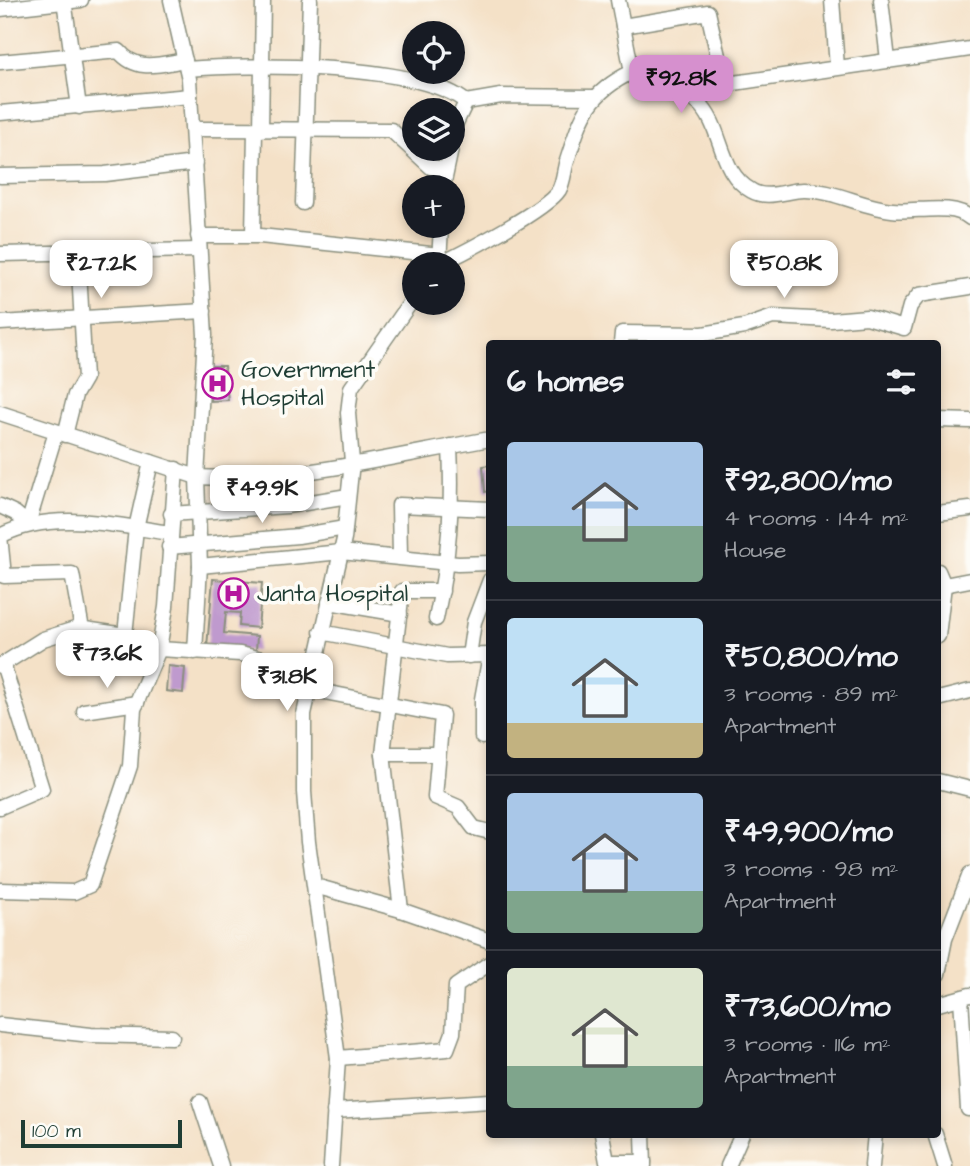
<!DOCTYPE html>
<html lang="en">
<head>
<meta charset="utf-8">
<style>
  body { margin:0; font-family:"Architects Daughter",sans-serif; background:#20242c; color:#f1f3f6; height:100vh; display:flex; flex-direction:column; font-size:26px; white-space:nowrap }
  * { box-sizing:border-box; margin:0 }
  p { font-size:23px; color:#9ea1a6 }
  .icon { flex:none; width:38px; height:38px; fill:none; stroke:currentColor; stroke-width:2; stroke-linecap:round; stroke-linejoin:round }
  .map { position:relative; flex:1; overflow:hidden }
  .details { position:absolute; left:486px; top:340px; width:455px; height:798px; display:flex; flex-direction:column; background:#171b24; border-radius:7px; box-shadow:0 4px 10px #0003 }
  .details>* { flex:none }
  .tools { position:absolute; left:402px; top:21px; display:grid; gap:14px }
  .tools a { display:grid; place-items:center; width:63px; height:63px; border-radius:50%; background:#171b24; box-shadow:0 4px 10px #0003; font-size:35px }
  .scale { position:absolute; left:21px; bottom:18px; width:161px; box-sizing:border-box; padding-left:7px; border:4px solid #1f3d34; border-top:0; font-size:19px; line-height:24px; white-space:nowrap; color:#1f3d34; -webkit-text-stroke:5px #fdfcf7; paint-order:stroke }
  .price { position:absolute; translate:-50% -60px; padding:0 16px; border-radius:14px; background:#fff; color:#222; font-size:23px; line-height:46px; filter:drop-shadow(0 2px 4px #0008) }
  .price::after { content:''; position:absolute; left:50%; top:42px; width:21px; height:16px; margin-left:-10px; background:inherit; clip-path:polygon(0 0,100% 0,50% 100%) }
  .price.selected { background:#d690ce; color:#111 }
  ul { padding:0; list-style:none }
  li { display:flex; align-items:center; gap:21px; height:175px; padding:0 21px }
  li+li { border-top:2px solid #363941 }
  li span { display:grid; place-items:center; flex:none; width:196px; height:140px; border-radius:7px; color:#555 }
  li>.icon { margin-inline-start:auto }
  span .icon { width:84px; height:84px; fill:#fffc; stroke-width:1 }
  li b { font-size:30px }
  h2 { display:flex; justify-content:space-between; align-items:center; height:84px; padding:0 21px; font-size:30px }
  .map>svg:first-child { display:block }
  .building { fill:#bf9ace }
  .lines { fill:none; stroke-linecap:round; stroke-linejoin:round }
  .minor-casing { stroke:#8a8f7e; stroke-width:17 }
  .minor { stroke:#fff; stroke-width:14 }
  .labels { text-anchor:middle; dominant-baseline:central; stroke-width:7; stroke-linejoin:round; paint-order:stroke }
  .poi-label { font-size:24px; fill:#1f3d34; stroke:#fdfcf7; text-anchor:start }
</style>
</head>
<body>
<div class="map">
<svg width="970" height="1166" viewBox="0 0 970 1166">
  <rect width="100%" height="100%" fill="#fdfcf7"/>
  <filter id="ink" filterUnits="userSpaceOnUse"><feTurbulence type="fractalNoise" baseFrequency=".0143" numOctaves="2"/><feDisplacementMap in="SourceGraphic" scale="14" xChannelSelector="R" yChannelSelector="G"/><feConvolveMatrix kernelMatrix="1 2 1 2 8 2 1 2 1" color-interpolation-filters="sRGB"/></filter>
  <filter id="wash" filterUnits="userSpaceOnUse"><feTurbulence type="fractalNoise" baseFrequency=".00686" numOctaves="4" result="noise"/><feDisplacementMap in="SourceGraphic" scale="28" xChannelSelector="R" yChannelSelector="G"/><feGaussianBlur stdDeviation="1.57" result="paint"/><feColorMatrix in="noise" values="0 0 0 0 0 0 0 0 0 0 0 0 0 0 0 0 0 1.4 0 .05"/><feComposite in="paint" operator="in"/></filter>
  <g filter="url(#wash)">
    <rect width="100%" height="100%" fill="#f4e1c7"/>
    <g id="blocks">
      <g class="building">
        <polygon points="213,366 224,366 228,400 210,401"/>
        <polygon points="490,465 490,491 485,492 483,466"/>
        <polygon points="213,579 262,583 258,628 239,626 240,613 226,612 224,633 257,636 256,651 207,647"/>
        <polygon points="168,666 185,668 183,693 166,691"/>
      </g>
    </g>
  </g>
  <g filter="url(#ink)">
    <use href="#blocks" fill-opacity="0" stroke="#8a8f7e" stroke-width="2"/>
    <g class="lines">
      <defs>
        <g id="minor">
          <polyline points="64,0 79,107"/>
          <polyline points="171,0 189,79 205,335 197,477 200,566 195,652"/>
          <polyline points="618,0 632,72"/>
          <polyline points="832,0 837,67"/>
          <polyline points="881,0 888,60"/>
          <polyline points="0,9 81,0"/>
          <polyline points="623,26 708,12 725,87"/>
          <path d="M0,62L119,51C137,73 160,64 185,60"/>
          <path d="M187,69C250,64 419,63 466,102L453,129"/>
          <polyline points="695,100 734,83 970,49"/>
          <polyline points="466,102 501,96 593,97"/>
          <polyline points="0,113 190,96"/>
          <polyline points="193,129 391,130 431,167 444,169"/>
          <polyline points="261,130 263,0"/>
          <polyline points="0,176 105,174 195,163"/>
          <polyline points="443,187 451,149"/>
          <polyline points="303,203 310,0"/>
          <polyline points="253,235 255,130"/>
          <polyline points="198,236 260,236 440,255"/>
          <polyline points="0,254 199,250"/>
          <polyline points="439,263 441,226"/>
          <path d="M440,264C465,252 546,210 559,190C563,183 564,172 566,164C581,118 586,94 632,72C646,75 651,84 663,91C673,96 690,95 698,103C724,126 717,172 752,191C767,200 788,190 804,190C834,190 862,207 892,210C914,213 953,202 970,218"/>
          <polyline points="0,323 204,311"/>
          <polyline points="621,343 622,333 703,334 744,327 773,317 831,320 867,317 904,328 910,306 919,295 970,287"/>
          <path d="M0,413L197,477C288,483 399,455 490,439"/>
          <polyline points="938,420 970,421"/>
          <polyline points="65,435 75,395 85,378 78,253"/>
          <polyline points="0,506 15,513 28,524 56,432"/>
          <polyline points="938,513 970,509"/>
          <polyline points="171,514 287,506 348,496"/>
          <path d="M0,536C53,509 113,525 170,533"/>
          <polyline points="0,536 4,576 72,574 82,629"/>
          <polyline points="169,547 298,536 345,528"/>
          <polyline points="400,556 399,505 490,509"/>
          <polyline points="200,566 341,552 458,564 490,563"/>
          <polyline points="938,571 944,585 970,580"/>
          <polyline points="329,602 400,614"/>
          <path d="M436,619C449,558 453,508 450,446"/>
          <polyline points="321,632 447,656 490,655"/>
          <polyline points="125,635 136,528 151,462"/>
          <polyline points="938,636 944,585"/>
          <polyline points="469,656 474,622 490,580"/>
          <polyline points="0,666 43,639 78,628 125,635 159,649 240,654 312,670"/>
          <polyline points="309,689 442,715 435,797 458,807 474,828 490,832"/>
          <polyline points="938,699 970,691"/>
          <polyline points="84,711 137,703"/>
          <polyline points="482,737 482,699 490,655"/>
          <polyline points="383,754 437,754"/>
          <polyline points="938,781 970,789"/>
          <polyline points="0,807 42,789 3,664"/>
          <polyline points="315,886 401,910 490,941"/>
          <polyline points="0,890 74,892 90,885 130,766 134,709 159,649 166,607 176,469"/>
          <polyline points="401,910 383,754 402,591 442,591"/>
          <polyline points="938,974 945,939 970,874"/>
          <polyline points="961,998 968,1109"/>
          <polyline points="938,1004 970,995"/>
          <polyline points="0,1025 91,1035 172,1037"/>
          <polyline points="338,1058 447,1049 453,1033 456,986 490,963"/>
          <polyline points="200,1102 221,1166"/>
          <polyline points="334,1111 490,1101"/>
          <polyline points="602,1134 607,1162 644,1162"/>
          <polyline points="643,1134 644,1166"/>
          <polyline points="935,1134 945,1166"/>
          <polyline points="331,1166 338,1058 308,842 304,792 304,714 344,539 352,462 348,413 351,388 415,296"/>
          <polyline points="728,1166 742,1134"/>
          <polyline points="872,1166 875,1134"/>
        </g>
      </defs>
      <use href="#minor" class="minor-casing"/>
      <use href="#minor" class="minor"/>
    </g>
  </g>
  <defs>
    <symbol id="hospital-ring" viewBox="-11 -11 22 22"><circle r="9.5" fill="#fdfcf7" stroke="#b5179e" stroke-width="1.5"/><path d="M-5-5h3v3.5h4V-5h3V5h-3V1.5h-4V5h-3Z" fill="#b5179e"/></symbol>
  </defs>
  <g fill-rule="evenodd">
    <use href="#hospital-ring" x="200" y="366" width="35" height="35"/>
    <use href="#hospital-ring" x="216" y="576" width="35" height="35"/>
  </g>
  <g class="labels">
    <g class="poi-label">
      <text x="241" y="370">Government<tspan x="241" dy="28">Hospital</tspan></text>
      <text x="257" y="594">Janta Hospital</text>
    </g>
  </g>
</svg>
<div class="tools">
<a><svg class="icon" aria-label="locate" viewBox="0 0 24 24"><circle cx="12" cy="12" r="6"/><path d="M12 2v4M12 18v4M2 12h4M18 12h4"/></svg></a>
<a><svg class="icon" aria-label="layers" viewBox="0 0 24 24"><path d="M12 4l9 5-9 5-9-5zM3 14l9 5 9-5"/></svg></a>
<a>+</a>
<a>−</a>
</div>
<div class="scale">100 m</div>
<b class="price selected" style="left:681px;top:115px">₹92.8K</b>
<b class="price" style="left:101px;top:300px">₹27.2K</b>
<b class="price" style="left:784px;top:300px">₹50.8K</b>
<b class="price" style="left:262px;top:525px">₹49.9K</b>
<b class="price" style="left:107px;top:690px">₹73.6K</b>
<b class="price" style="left:287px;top:713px">₹31.8K</b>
<section class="details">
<h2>6 homes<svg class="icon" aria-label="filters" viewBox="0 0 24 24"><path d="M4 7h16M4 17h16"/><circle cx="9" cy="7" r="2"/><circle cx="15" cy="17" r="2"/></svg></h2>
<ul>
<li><span style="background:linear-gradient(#a9c7e8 60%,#7fa58c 0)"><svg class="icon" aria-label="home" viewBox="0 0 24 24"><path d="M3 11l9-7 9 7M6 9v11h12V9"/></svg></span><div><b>₹92,800/mo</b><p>4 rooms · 144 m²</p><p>House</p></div></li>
<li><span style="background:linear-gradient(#bfe0f5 75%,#c2b280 0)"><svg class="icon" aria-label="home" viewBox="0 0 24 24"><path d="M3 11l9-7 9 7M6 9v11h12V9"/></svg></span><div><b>₹50,800/mo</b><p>3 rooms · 89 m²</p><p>Apartment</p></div></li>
<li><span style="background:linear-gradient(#a9c7e8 70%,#7fa58c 0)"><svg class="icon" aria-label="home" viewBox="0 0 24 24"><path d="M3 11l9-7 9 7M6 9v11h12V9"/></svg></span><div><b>₹49,900/mo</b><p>3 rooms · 98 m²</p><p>Apartment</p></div></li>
<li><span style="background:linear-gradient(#dfe7d0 70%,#7fa58c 0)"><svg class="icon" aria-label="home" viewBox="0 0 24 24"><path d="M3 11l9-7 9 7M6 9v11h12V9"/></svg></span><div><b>₹73,600/mo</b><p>3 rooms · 116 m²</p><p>Apartment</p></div></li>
</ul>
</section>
</div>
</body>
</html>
